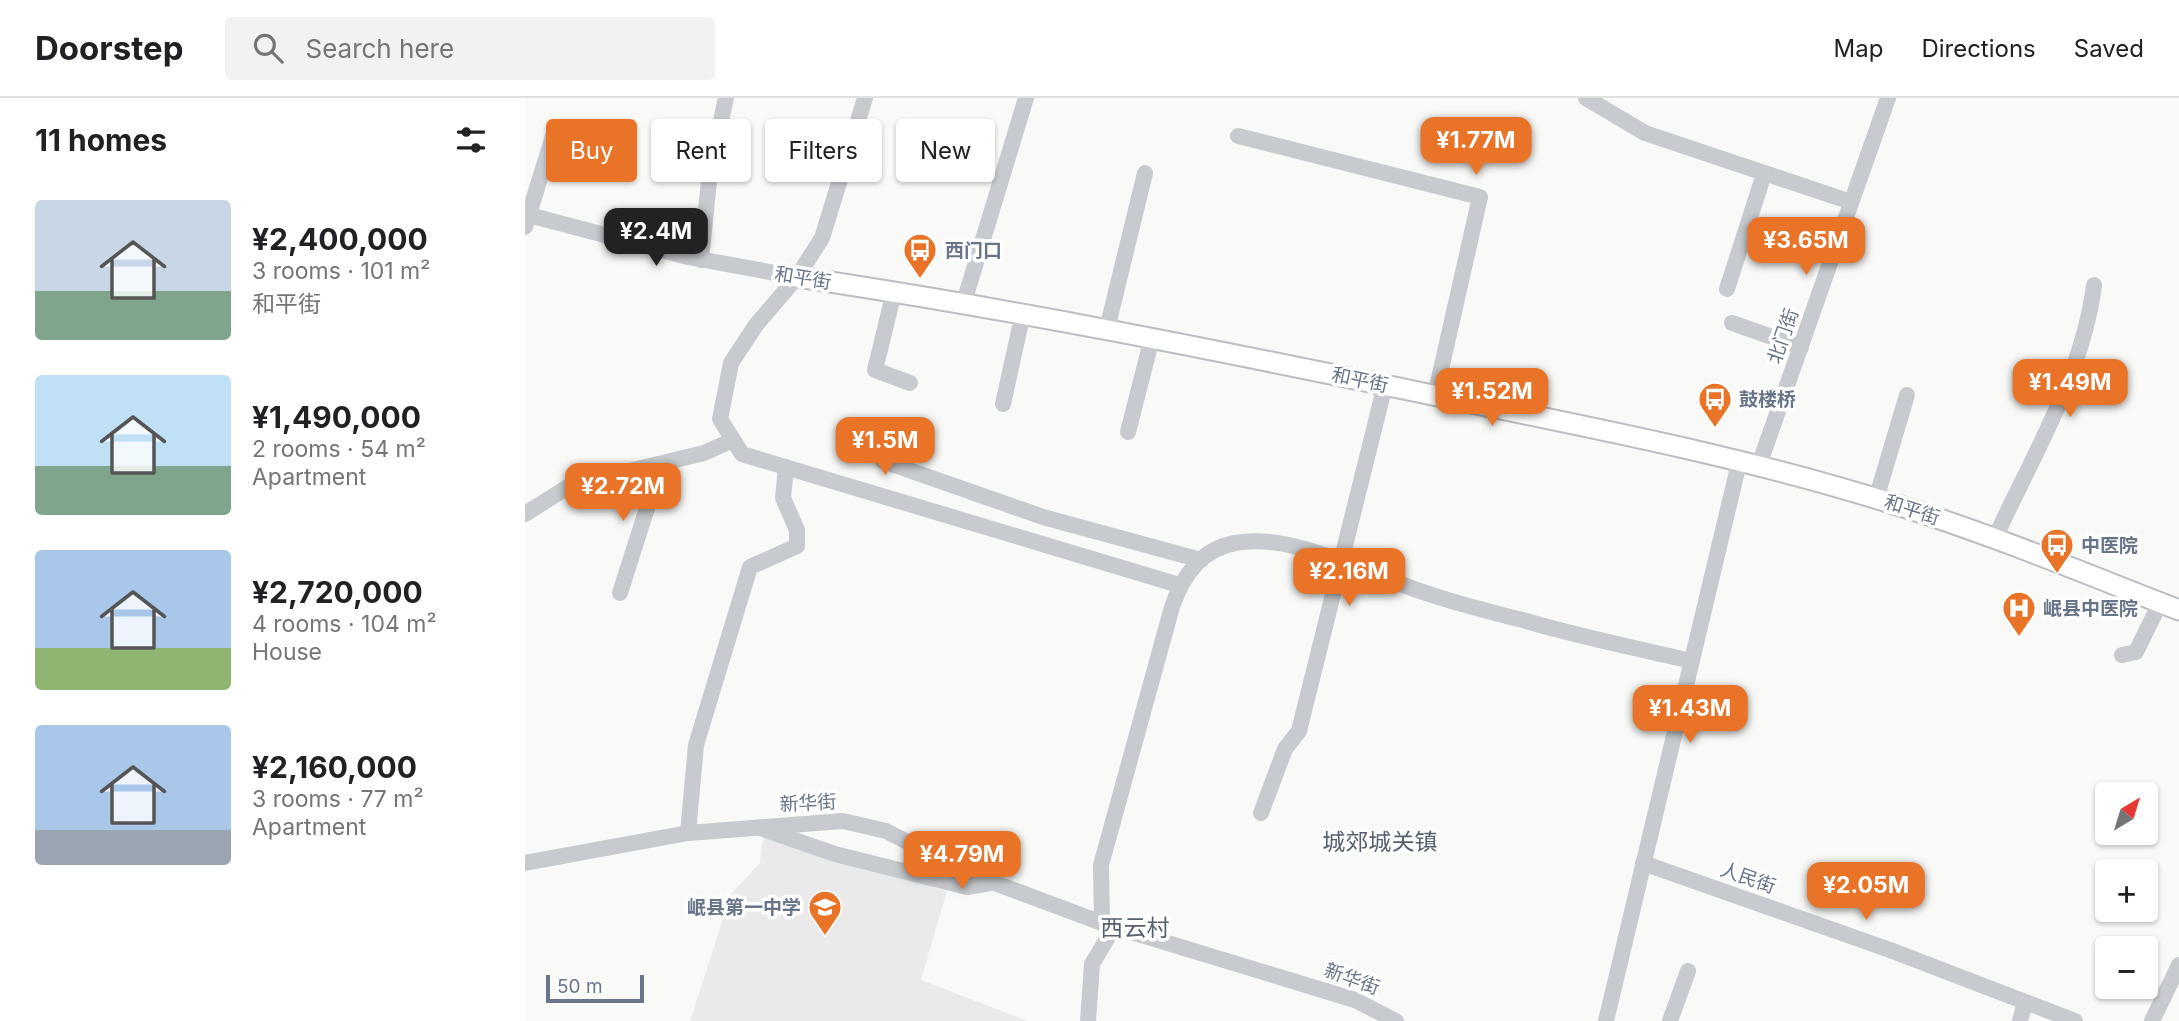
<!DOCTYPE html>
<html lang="en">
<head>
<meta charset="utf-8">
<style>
  body { margin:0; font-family:Inter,"Noto Sans SC",sans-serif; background:#f2f2f2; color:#202124; height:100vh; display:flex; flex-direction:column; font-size:26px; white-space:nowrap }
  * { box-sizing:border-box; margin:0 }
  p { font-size:23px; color:#757577 }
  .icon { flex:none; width:38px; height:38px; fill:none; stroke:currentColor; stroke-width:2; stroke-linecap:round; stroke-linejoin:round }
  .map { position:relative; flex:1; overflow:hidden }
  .panel { display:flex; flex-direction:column; background:#fff; width:525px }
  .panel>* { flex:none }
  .banner { position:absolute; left:21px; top:21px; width:665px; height:63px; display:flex; gap:14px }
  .needle { width:46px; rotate:38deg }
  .fabs { position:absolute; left:1570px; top:684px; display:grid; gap:14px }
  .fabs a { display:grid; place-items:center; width:63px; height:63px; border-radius:7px; background:#fff; box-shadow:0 2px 5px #0004; font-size:35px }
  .scale { position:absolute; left:21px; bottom:18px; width:98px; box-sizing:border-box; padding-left:7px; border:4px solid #677489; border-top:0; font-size:19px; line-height:24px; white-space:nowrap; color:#677489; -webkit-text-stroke:5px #fff; paint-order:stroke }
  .price { position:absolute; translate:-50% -60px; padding:0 16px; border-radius:14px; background:#e97427; color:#fff; font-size:23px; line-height:46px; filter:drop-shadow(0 2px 4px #0008) }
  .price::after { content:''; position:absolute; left:50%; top:42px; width:21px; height:16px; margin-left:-10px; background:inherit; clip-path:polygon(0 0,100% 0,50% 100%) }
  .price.current { background:#222; color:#fff }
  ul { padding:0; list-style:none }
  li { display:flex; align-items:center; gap:21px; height:175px; padding:0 35px }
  li span { display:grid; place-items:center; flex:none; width:196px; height:140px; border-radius:7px; color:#555 }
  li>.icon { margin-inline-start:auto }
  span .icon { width:84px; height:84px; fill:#fffc; stroke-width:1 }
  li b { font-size:30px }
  h2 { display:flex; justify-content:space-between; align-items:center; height:84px; padding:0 35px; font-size:30px }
  .chip { padding:0 24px; border-radius:7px; background:#fff; box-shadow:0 2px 5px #0004; font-size:24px; line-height:63px }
  .chip.current { background:#e97427; color:#fff }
  header { display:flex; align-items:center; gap:42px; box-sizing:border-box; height:98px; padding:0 35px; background:#fff; border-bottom:2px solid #e0e0e0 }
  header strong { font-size:33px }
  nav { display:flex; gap:38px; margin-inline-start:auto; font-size:24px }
  .search { width:490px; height:63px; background:#f2f2f2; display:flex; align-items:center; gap:18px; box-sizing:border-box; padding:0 24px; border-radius:7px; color:#757577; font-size:26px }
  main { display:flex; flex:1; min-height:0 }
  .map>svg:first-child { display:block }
  .built { fill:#eaeaea }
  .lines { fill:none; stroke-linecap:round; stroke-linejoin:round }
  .major-casing { stroke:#babdc2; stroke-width:23 }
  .minor { stroke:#c7cace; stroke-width:16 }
  .major { stroke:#fff; stroke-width:19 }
  .labels { text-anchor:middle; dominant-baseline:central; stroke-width:7; stroke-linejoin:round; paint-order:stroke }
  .poi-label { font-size:19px; font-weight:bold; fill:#677489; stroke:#fff; text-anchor:start }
  .street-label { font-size:19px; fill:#677489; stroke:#fff }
  .quarter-label { font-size:23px; fill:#555f6e; stroke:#fff }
</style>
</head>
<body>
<header>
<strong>Doorstep</strong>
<div class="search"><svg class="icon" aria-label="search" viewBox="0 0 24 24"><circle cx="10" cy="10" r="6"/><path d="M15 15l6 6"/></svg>Search here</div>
<nav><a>Map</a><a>Directions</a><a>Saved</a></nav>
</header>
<main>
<section class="panel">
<h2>11 homes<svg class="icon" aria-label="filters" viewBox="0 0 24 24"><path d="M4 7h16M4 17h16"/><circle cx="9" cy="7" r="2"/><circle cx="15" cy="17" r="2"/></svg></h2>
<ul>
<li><span style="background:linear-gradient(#c9d6e8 65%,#7fa58c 0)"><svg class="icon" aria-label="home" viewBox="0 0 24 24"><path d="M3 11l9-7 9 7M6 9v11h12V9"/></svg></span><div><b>¥2,400,000</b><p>3 rooms · 101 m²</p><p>和平街</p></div></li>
<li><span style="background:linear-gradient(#bfe0f5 65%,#7fa58c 0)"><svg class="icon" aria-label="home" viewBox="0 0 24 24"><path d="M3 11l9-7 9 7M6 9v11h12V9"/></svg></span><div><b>¥1,490,000</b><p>2 rooms · 54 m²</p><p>Apartment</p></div></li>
<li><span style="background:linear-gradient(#a9c7e8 70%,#8fb573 0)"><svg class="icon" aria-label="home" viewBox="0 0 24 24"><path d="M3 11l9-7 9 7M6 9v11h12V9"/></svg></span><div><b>¥2,720,000</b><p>4 rooms · 104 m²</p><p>House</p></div></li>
<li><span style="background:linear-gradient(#a9c7e8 75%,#9aa5b1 0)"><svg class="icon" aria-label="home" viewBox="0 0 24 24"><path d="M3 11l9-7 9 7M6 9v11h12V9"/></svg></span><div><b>¥2,160,000</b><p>3 rooms · 77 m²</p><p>Apartment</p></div></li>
</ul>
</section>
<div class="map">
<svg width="1654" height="923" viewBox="0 0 1654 923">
  <rect width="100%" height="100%" fill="#f9f9f7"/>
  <polygon class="built" points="238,740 422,793 396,882 503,923 165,923 206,796 235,765"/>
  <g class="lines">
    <defs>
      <path id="major" d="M272,179C482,210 690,252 898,295C1056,328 1219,358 1372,407C1468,437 1561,476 1654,512"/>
    </defs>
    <use href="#major" class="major-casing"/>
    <g class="minor">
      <polyline points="340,0 297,140 272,179 231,227 206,265 195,321 217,356 654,487"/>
      <polyline points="1061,0 1120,35 1326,104"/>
      <polyline points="713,38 955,99 910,298"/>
      <polyline points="0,116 163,159 272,179"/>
      <polyline points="0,129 28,38"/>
      <polyline points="176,162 185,73 201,0"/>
      <polyline points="1202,191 1239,76"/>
      <polyline points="369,194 350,272 385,285"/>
      <polyline points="439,204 501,0"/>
      <polyline points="1207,225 1276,249"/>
      <polyline points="582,231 620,75"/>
      <polyline points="478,306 498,215"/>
      <polyline points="603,334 627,240"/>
      <polyline points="358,363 518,419 676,462"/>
      <polyline points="1233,370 1363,0"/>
      <polyline points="1351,401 1382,297"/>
      <polyline points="0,416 46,387 179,355 208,342"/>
      <path d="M1470,440C1507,359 1558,276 1569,187"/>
      <polyline points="95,495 136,366"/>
      <polyline points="1597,557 1611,554 1635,505"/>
      <polyline points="736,715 760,651 774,633 860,287"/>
      <polyline points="235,730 310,756 442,789 466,785"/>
      <polyline points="163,735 171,647 225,469 272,448 272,432 258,400 261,369"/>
      <polyline points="0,765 163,735 318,723 361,733 443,775 577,825 830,902 871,923"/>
      <polyline points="1118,765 1365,852 1550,923"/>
      <path d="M577,825L576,767L647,509C657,479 676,451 710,445C760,435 827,468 873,485C914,501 958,512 1001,523C1055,539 1111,550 1166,563"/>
      <polyline points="563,923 567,866 589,829"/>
      <polyline points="1081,923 1214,365"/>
      <polyline points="1145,923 1163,873"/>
      <polyline points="1495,923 1500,904"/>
      <polyline points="1627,923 1654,867"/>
    </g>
    <use href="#major" class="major"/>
  </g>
  <defs>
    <symbol id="bus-pin" viewBox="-11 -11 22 30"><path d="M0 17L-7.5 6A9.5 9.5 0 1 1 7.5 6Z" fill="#e97427" stroke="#fff"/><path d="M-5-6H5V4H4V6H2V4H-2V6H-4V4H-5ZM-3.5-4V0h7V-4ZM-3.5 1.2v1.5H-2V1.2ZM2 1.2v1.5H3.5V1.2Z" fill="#fff"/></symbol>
    <symbol id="hospital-pin" viewBox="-11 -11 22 30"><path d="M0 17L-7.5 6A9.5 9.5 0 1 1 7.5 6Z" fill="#e97427" stroke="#fff"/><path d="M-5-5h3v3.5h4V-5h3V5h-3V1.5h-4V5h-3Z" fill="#fff"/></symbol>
    <symbol id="school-pin" viewBox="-11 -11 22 30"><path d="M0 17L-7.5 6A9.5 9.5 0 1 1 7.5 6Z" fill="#e97427" stroke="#fff"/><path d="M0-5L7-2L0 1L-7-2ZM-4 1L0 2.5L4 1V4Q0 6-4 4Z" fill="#fff"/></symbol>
  </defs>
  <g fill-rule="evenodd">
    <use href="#bus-pin" x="376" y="133" width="38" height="52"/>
    <use href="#bus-pin" x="1171" y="282" width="38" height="52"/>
    <use href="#bus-pin" x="1513" y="428" width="38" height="52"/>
    <use href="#hospital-pin" x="1475" y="491" width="38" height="52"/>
    <use href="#school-pin" x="281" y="790" width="38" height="52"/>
  </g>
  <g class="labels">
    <g class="poi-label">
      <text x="420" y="152">西门口</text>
      <text x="1214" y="301">鼓楼桥</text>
      <text x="1556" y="447">中医院</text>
      <text x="1518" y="510">岷县中医院</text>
      <text x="276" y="809" text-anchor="end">岷县第一中学</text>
    </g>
    <g class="street-label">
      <text transform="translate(278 180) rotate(9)">和平街</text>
      <text transform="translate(1258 238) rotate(-71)">北门街</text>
      <text transform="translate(835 282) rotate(12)">和平街</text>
      <text transform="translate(1387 412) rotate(18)">和平街</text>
      <text transform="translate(283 705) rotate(-3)">新华街</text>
      <text transform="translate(1223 780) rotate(19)">人民街</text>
      <text transform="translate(827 881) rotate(20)">新华街</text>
    </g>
    <g class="quarter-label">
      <text x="855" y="744">城郊城关镇</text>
      <text x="610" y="830">西云村</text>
    </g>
  </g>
</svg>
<div class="fabs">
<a><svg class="needle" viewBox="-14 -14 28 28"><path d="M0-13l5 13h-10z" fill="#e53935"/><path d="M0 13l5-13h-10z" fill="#757577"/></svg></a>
<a>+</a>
<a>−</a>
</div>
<div class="scale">50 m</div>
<b class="price" style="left:951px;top:79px">¥1.77M</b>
<b class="price current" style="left:131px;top:170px">¥2.4M</b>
<b class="price" style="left:1281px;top:179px">¥3.65M</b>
<b class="price" style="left:1545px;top:321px">¥1.49M</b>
<b class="price" style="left:967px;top:330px">¥1.52M</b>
<b class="price" style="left:360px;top:379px">¥1.5M</b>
<b class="price" style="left:98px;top:425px">¥2.72M</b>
<b class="price" style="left:824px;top:510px">¥2.16M</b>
<b class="price" style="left:1165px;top:647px">¥1.43M</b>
<b class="price" style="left:437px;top:793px">¥4.79M</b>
<b class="price" style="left:1341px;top:824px">¥2.05M</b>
<div class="banner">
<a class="chip current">Buy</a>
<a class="chip">Rent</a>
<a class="chip">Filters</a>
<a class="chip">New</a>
</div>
</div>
</main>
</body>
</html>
